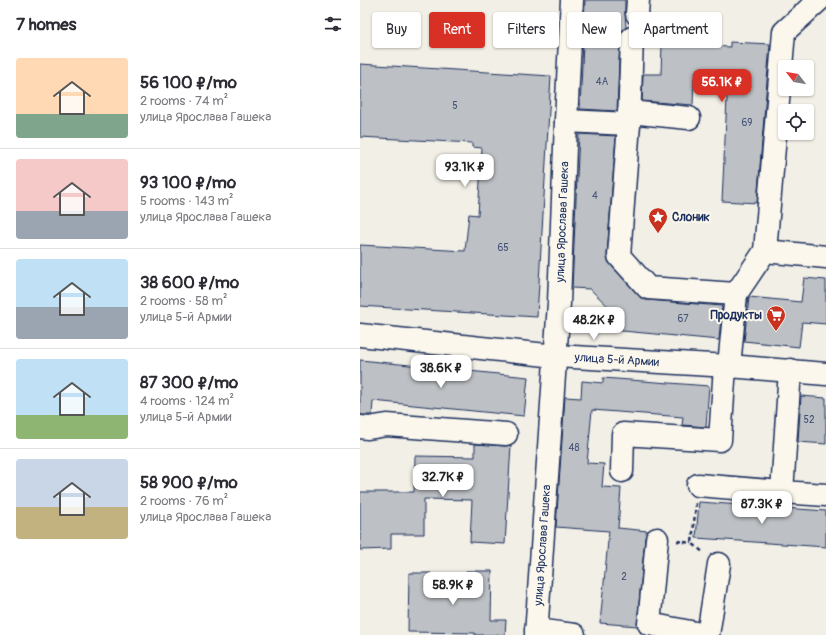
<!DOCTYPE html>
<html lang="en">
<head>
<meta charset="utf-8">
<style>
  body { margin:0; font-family:Pangolin,sans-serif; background:#f7f7f7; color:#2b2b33; height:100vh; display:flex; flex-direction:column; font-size:15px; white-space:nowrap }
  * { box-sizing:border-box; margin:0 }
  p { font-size:13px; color:#7c7c81 }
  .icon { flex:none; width:22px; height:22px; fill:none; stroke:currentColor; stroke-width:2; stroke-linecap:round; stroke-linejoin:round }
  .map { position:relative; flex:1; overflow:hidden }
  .side { display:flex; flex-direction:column; background:#fff; width:360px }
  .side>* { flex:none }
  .top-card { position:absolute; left:12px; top:12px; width:380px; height:36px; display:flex; gap:8px }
  .needle { width:26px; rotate:301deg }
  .buttons { position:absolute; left:418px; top:60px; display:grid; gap:8px }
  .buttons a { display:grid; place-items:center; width:36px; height:36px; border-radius:4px; background:#fff; box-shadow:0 1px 3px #0004; font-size:20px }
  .price { position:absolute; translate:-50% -34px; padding:0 9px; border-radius:8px; background:#fff; color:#222; font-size:13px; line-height:26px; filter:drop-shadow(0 1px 2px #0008) }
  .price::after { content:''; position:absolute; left:50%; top:24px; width:12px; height:9px; margin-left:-6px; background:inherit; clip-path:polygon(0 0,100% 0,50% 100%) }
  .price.active { background:#d93025; color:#fff }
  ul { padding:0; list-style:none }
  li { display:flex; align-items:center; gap:12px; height:100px; padding:0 16px }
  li+li { border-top:1px solid #e1e1e2 }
  li span { display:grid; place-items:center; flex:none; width:112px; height:80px; border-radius:4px; color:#555 }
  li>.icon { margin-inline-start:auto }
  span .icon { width:48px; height:48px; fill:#fffc; stroke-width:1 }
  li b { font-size:17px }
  h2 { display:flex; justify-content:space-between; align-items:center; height:48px; padding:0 16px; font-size:17px }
  .chip { padding:0 14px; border-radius:4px; background:#fff; box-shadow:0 1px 3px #0004; font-size:14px; line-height:36px }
  .chip.active { background:#d93025; color:#fff }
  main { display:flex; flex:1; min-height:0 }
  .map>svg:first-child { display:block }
  .building { fill:#bdc0c4; stroke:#1b2f5e }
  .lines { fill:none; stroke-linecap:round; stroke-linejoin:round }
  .minor-casing { stroke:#1b2f5e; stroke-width:25 }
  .path { stroke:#1b2f5e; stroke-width:2.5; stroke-dasharray:4 3; stroke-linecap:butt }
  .minor { stroke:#fbf7ec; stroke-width:22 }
  .labels { text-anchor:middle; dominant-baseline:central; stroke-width:4; stroke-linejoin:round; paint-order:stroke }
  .number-label { font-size:10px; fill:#445378 }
  .poi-label { font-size:12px; font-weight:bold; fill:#1b2f5e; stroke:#fbf7ec; text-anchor:start }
  .street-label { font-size:12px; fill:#1b2f5e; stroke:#fbf7ec }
</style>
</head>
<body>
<main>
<section class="side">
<h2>7 homes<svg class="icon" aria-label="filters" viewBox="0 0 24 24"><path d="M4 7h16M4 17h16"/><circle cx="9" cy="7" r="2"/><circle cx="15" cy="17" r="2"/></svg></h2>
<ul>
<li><span style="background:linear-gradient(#ffd9b3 70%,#7fa58c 0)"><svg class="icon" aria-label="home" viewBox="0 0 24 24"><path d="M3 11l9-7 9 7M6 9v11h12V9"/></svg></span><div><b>56 100 ₽/mo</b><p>2 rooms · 74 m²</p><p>улица Ярослава Гашека</p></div></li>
<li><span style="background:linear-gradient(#f6c9c9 65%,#9aa5b1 0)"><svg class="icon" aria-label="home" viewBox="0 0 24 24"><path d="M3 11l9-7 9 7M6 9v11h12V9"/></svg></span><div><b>93 100 ₽/mo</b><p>5 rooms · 143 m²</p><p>улица Ярослава Гашека</p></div></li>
<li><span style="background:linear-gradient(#bfe0f5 60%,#9aa5b1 0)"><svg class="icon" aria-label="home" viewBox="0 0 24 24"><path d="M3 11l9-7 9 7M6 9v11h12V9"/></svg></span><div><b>38 600 ₽/mo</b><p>2 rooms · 58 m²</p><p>улица 5-й Армии</p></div></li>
<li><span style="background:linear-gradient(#bfe0f5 70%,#8fb573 0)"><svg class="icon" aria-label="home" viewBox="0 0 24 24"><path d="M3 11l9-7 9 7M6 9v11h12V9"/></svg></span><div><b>87 300 ₽/mo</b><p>4 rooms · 124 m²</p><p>улица 5-й Армии</p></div></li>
<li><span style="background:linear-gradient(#c9d6e8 60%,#c2b280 0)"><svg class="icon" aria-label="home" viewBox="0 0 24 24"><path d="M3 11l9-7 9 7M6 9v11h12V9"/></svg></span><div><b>58 900 ₽/mo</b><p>2 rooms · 76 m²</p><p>улица Ярослава Гашека</p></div></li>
</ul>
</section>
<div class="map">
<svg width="466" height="635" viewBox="0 0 466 635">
  <rect width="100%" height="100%" fill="#f2efe6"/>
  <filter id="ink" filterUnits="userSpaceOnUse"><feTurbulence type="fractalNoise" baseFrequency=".025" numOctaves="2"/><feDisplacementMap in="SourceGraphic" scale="8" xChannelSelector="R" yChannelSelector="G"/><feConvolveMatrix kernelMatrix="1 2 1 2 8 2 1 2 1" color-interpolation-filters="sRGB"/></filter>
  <g filter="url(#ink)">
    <g class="building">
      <polygon points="225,0 265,0 265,13 266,27 261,32 260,38 257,111 220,109"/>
      <polygon points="370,42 410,44 397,203 362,201 368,77 334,78 333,105 282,101 283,74 301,74 302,44 370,47"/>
      <polygon points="0,64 191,76 177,317 0,306 0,245 105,251 109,214 118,215 122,148 112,147 112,143 0,137"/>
      <polygon points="219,134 256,136 247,255 250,264 279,296 287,300 362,306 359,340 252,330 251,309 230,289 212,288"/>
      <polygon points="444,278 466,280 466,324 442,322 439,347 384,341 389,297 441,302"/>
      <polygon points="0,360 168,377 164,416 13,401 12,415 0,415"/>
      <polygon points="243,378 349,386 346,427 322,425 323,417 232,410 227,463 244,464 242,487 261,488 258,528 288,531 285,538 277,626 240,623 249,531 196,527 205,397 221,398 222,381 243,383"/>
      <polygon points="441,396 466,398 466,444 438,442"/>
      <polygon points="115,444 145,446 151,445 145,544 110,542 112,500 64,499 64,534 31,534 31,549 0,550 0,492 54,492 55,456 115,457"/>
      <polygon points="339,502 466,511 466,547 336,538"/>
      <polygon points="106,571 132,571 131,620 146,620 145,635 115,635 115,633 48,632 49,573 71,573 70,583 106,584"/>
    </g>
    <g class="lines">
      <defs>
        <g id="minor">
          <polyline points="277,14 278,0"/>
          <polyline points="272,38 269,124 259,256 288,288 376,294 405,251 466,257"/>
          <polyline points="269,112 329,118"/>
          <polyline points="206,121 269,124"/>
          <polyline points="405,251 424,32 459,0"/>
          <path id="s1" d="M0,335L196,356L369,366L466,374"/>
          <polyline points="369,366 376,294"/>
          <polyline points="430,370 422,492 466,495"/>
          <polyline points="0,427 8,428 27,425 146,434"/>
          <polyline points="262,471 263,434 360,440 365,366"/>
          <polyline points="338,485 422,492"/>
          <polyline points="297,539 289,624 346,635"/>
          <polyline points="176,630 214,635"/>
          <path id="s2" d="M176,635L199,303L206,121L212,0"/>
          <polyline points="348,635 359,564"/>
        </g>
      </defs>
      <use href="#minor" class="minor-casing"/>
      <g class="path">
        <polyline points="336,503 332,543 344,553"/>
        <polyline points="317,541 332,543"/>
      </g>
      <use href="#minor" class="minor"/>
    </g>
  </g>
  <defs>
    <symbol id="sight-pin" viewBox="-11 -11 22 30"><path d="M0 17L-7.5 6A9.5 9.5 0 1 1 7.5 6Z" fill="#c8321e" stroke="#fbf7ec"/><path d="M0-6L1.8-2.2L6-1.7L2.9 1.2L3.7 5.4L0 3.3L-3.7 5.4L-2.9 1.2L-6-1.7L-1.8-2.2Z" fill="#fff"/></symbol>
    <symbol id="supermarket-pin" viewBox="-11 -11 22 30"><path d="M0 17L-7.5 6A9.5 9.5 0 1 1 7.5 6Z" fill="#c8321e" stroke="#fbf7ec"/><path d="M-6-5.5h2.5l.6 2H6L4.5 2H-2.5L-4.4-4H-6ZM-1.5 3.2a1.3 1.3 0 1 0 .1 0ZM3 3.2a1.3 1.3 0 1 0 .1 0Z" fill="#fff"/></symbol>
  </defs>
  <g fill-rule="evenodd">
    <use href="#sight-pin" x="287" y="206" width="22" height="30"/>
    <use href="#supermarket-pin" x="405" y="304" width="22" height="30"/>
  </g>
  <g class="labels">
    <g class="number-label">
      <text x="242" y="82">4А</text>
      <text x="95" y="106">5</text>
      <text x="387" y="123">69</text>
      <text x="235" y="196">4</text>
      <text x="143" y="248">65</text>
      <text x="323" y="319">67</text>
      <text x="449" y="420">52</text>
      <text x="214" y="448">48</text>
      <text x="264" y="577">2</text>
    </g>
    <g class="poi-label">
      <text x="312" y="217">Слоник</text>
      <text x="402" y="315" text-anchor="end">Продукты</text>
    </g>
    <g class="street-label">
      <text stroke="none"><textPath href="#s2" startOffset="414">улица Ярослава Гашека</textPath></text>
      <text stroke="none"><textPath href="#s1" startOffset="258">улица 5-й Армии</textPath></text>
      <text stroke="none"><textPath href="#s2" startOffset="90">улица Ярослава Гашека</textPath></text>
    </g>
  </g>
</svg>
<div class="buttons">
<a><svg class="needle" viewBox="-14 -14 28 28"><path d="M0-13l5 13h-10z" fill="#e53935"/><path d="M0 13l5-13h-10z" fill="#7c7c81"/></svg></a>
<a><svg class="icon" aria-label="locate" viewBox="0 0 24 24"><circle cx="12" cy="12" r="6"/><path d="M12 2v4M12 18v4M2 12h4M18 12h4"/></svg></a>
</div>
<b class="price active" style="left:362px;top:103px">56.1K ₽</b>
<b class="price" style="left:105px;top:188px">93.1K ₽</b>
<b class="price" style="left:234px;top:341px">48.2K ₽</b>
<b class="price" style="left:81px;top:389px">38.6K ₽</b>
<b class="price" style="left:83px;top:498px">32.7K ₽</b>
<b class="price" style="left:402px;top:525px">87.3K ₽</b>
<b class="price" style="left:93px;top:606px">58.9K ₽</b>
<div class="top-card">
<a class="chip">Buy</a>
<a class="chip active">Rent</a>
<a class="chip">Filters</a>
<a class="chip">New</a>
<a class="chip">Apartment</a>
</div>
</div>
</main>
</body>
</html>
